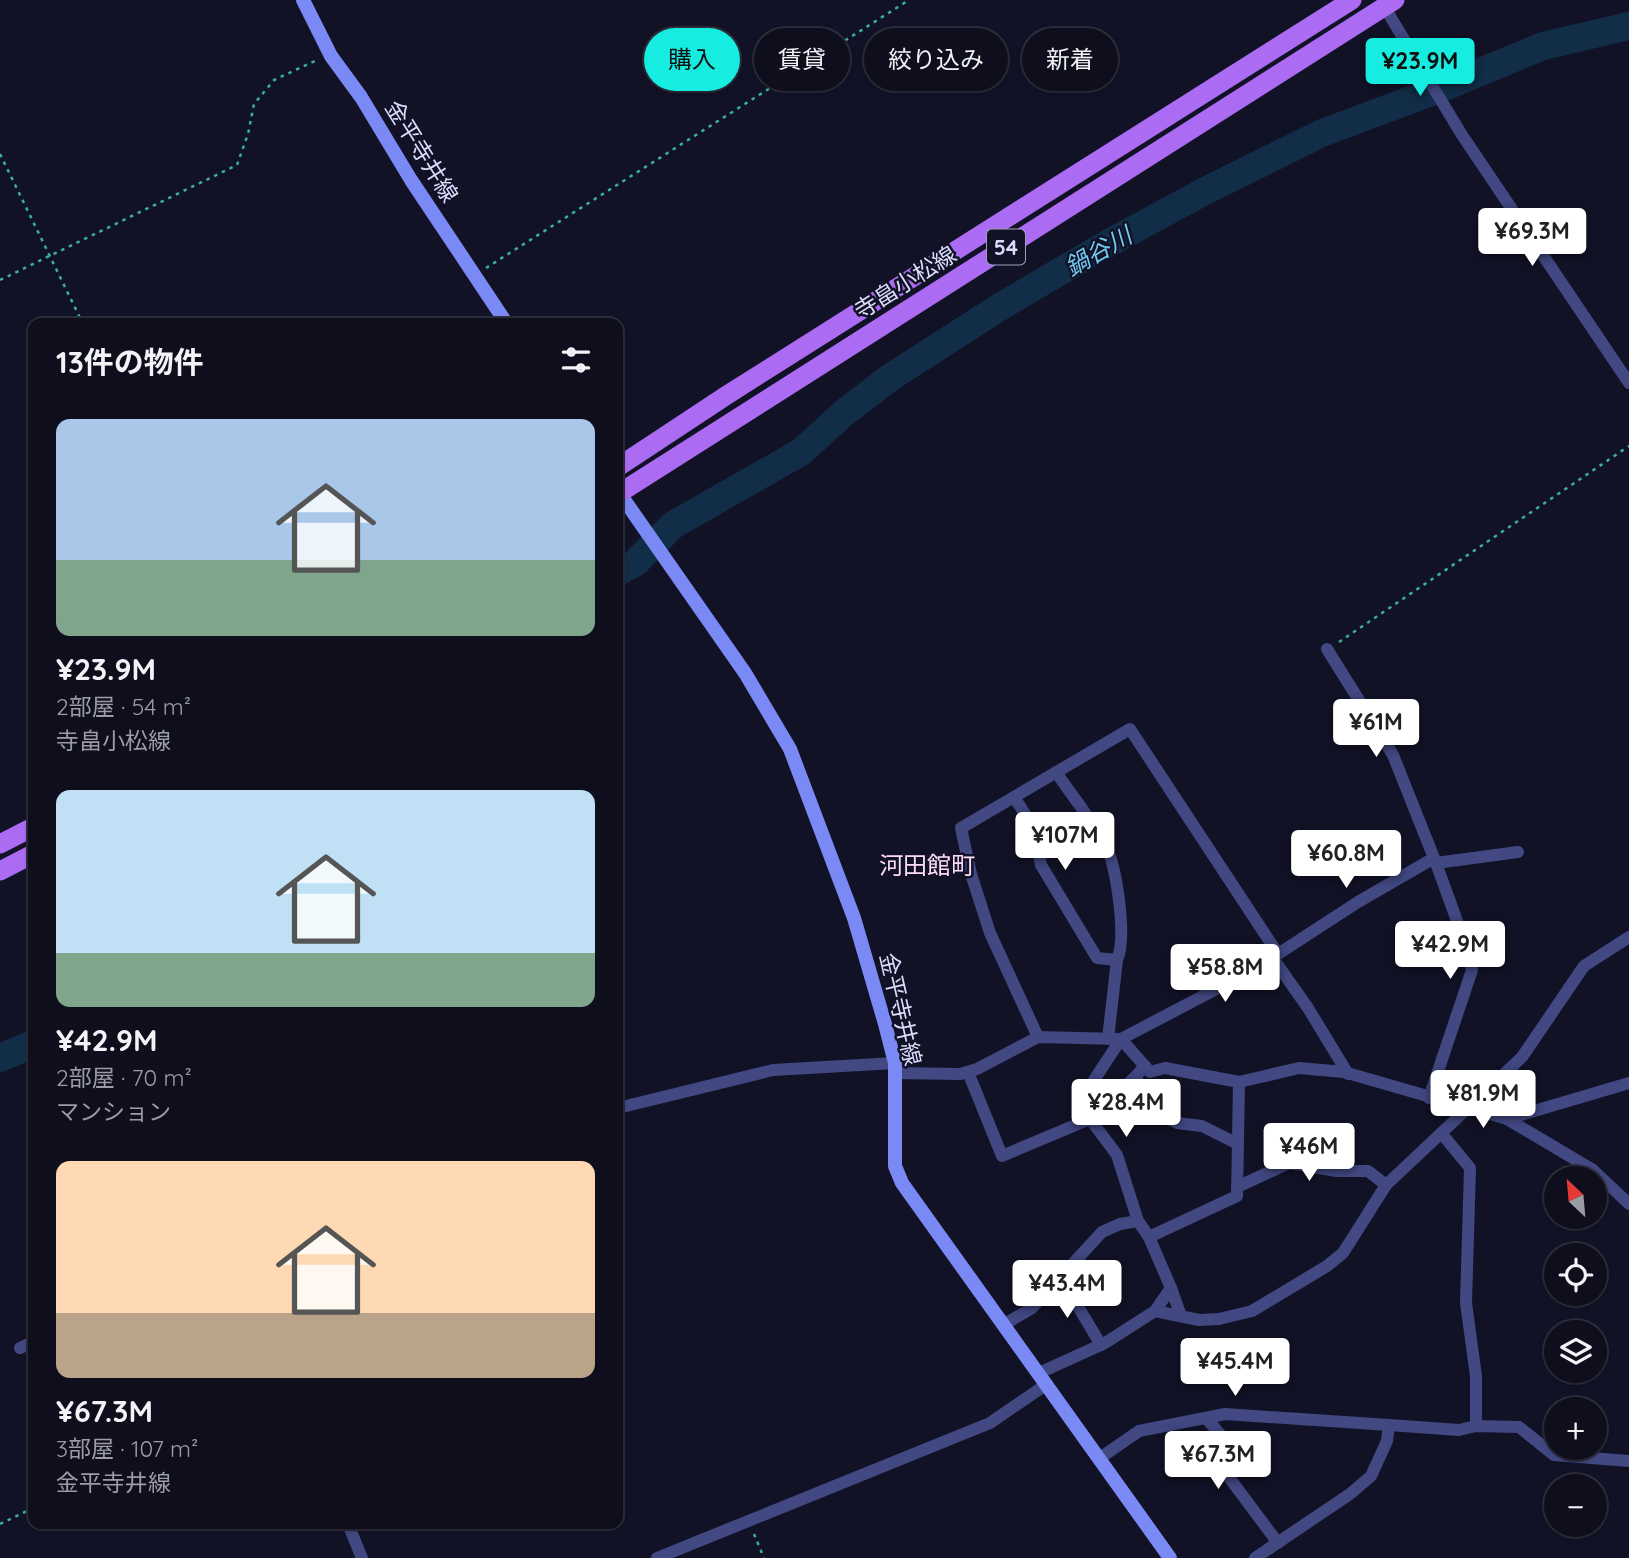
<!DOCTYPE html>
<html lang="ja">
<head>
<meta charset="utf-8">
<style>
  body { margin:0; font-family:Quicksand,"Noto Sans JP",sans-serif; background:#171726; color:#f1f3f6; height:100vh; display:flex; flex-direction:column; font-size:26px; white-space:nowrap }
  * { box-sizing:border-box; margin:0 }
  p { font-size:23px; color:#9b9ca4 }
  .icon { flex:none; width:38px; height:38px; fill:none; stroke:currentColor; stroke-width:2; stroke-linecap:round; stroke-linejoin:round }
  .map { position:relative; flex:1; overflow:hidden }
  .panel { position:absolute; left:28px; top:318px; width:595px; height:1211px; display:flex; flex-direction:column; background:#0e0e1d; border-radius:14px; box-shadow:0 2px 5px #0004,0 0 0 2px #2e2e3b }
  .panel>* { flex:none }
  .guide { position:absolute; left:644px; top:28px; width:665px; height:63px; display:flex; gap:14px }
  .needle { width:46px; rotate:334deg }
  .controls { position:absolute; left:1544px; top:1166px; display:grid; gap:14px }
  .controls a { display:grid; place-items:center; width:63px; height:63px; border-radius:50%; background:#0e0e1d; box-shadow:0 2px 5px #0004,0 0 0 2px #2e2e3b; font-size:35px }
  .price { position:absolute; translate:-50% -60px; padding:0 16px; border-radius:7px; background:#fff; color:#222; font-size:23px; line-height:46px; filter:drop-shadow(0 2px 4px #0008) }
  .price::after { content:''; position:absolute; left:50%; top:42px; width:21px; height:16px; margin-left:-10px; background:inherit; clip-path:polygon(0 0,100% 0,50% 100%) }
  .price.current { background:#17ece1; color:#111 }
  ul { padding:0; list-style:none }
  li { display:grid; align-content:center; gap:14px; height:371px; padding:0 28px }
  li span { display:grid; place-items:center; height:217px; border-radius:14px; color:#555 }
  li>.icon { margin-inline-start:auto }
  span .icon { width:126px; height:126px; fill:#fffc; stroke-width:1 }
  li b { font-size:30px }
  h2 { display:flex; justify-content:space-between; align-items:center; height:84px; padding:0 28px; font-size:30px }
  .chip { padding:0 24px; border-radius:32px; background:#0e0e1d; box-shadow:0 2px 5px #0004,0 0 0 2px #2e2e3b; font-size:24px; line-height:63px }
  .chip.current { background:#17ece1; color:#111 }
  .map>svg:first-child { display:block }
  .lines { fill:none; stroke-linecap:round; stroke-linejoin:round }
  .river { stroke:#112d47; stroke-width:28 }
  .path { stroke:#3ab097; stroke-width:2.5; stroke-dasharray:3.5 5; stroke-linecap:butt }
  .minor { stroke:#414882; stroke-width:12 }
  .secondary { stroke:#7a89f4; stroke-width:14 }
  .primary { stroke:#ab6bf3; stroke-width:19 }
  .labels { text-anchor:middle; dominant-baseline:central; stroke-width:5; stroke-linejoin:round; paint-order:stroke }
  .shield { fill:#121227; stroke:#9f9fbc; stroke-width:2 }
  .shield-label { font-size:21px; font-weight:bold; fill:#dbdcfc }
  .street-label { font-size:23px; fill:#dbdcfc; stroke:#121227 }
  .water-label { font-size:24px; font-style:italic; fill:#71cbf3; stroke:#121227 }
  .neighbourhood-label { font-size:24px; fill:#fcdcf5; stroke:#121227 }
</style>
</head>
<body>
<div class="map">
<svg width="1629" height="1558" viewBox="0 0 1629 1558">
  <rect width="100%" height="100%" fill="#121227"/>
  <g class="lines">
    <g class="river">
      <polyline points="618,572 635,563 673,525 801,452 845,412 891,377 1003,305 1109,243 1205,191 1322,133 1432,92 1543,46 1629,26"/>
      <polyline points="0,1058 33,1044"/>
    </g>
    <g class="path">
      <polyline points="0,154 83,324"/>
      <polyline points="486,268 909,0"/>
      <polyline points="0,280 237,165 248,134 254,104 274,80 317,60"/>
      <polyline points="1339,642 1629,446"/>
      <polyline points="0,1524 33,1508"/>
      <polyline points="754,1534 764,1558"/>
    </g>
    <g class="minor">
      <polyline points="1382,3 1462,135 1629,383"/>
      <polyline points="1327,649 1393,755 1436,863 1461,932 1472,970 1429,1098"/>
      <path d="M1056,772C1072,796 1091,819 1105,844C1117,867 1127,938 1117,960L1108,1039"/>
      <polyline points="1014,797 1034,828 1041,865 1097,958 1117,960"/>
      <polyline points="1436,863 1518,852"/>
      <polyline points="1278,954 1358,902 1434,858"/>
      <polyline points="1038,1037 990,933 971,874 961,828 1130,729 1278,954 1272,957"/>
      <polyline points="1145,1066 1135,1077 1161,1115 1177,1123 1202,1126 1238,1144"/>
      <polyline points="968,1072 1002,1156 1090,1119 1117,1155 1138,1221 1149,1237 1171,1288"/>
      <polyline points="894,1073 960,1074 977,1069 1038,1037 1121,1039 1150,1072 1165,1068 1239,1082 1299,1068 1344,1072 1507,1119 1593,1170 1629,1204"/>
      <polyline points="618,1108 773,1070 895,1063"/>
      <polyline points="1096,1114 1094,1080 1121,1039 1243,975 1272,957 1308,1008 1348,1074"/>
      <polyline points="1094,1116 1135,1077"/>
      <polyline points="1507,1119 1629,1083"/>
      <polyline points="1442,1134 1470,1168 1466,1303 1476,1376 1476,1426"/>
      <polyline points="1237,1187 1289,1163 1337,1171 1368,1171 1386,1185"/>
      <polyline points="1149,1237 1237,1196 1239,1082"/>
      <polyline points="1061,1278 1101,1345"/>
      <polyline points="1155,1311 1171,1288 1181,1316"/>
      <polyline points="1003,1325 1032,1308 1102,1232 1120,1224 1138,1221"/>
      <polyline points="20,1348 33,1342"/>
      <polyline points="1039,1373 1105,1343 1155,1311 1199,1320 1219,1319 1252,1311 1327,1266 1343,1253 1386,1185 1522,1057 1584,966 1629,937"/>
      <polyline points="1206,1418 1244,1462 1228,1476 1278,1543"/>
      <polyline points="1100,1458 1139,1431 1225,1414 1389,1425"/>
      <polyline points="348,1524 362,1558"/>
      <polyline points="657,1558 990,1423 1047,1384"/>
      <polyline points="1255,1558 1350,1494 1371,1476 1387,1441 1389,1425 1459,1430 1476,1426 1519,1427 1554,1455 1629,1461"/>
    </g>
    <g class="secondary">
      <polyline points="303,0 331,56 361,97 411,180 507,324"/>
      <polyline points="618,491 745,673 790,749 854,918 885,1024 895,1063 895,1166 902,1183 1170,1558"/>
    </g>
    <g class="primary">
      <polyline points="618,467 727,395 1352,0"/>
      <polyline points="618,494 1395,0"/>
      <polyline points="0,844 33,827"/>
      <polyline points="0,871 33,854"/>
    </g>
  </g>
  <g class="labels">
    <rect class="shield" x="987" y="229.5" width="38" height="35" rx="5"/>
    <g class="shield-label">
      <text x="1006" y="247">54</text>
    </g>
    <g class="street-label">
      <text transform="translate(422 151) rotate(58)">金平寺井線</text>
      <text transform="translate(905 282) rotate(-32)">寺畠小松線</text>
      <text transform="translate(901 1009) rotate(77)">金平寺井線</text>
    </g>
    <g class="water-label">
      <text transform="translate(1098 251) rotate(-30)">鍋谷川</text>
    </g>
    <g class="neighbourhood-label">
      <text x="927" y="865">河田館町</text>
    </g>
  </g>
</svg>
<div class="controls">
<a><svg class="needle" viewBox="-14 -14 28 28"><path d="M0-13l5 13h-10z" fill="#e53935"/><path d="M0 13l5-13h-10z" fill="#9b9ca4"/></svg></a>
<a><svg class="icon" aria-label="locate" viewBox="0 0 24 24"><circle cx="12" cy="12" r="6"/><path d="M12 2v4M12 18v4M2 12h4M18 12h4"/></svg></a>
<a><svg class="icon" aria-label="layers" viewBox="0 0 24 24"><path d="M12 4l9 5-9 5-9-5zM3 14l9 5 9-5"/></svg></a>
<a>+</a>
<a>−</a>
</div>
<b class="price current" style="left:1420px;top:98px">¥23.9M</b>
<b class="price" style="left:1532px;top:268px">¥69.3M</b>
<b class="price" style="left:1376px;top:759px">¥61M</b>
<b class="price" style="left:1065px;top:872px">¥107M</b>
<b class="price" style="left:1346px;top:890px">¥60.8M</b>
<b class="price" style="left:1450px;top:981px">¥42.9M</b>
<b class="price" style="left:1225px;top:1004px">¥58.8M</b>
<b class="price" style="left:1483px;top:1130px">¥81.9M</b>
<b class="price" style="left:1126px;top:1139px">¥28.4M</b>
<b class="price" style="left:1309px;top:1183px">¥46M</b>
<b class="price" style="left:1067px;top:1320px">¥43.4M</b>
<b class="price" style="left:1235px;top:1398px">¥45.4M</b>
<b class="price" style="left:1218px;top:1491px">¥67.3M</b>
<div class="guide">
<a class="chip current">購入</a>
<a class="chip">賃貸</a>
<a class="chip">絞り込み</a>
<a class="chip">新着</a>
</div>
<section class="panel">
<h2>13件の物件<svg class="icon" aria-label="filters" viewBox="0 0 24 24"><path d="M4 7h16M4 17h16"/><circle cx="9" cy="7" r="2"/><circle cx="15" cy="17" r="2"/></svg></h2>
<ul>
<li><span style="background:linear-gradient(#a9c7e8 65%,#7fa58c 0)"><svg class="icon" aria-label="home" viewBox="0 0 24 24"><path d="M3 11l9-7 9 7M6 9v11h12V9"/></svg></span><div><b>¥23.9M</b><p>2部屋 · 54 m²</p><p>寺畠小松線</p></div></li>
<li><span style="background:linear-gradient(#bfe0f5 75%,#7fa58c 0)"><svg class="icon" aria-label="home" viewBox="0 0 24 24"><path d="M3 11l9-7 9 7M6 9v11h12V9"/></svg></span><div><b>¥42.9M</b><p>2部屋 · 70 m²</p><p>マンション</p></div></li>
<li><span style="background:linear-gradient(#ffd9b3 70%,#b9a48a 0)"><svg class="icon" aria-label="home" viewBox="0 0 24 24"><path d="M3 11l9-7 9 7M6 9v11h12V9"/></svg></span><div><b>¥67.3M</b><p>3部屋 · 107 m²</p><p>金平寺井線</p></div></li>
</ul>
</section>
</div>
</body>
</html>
